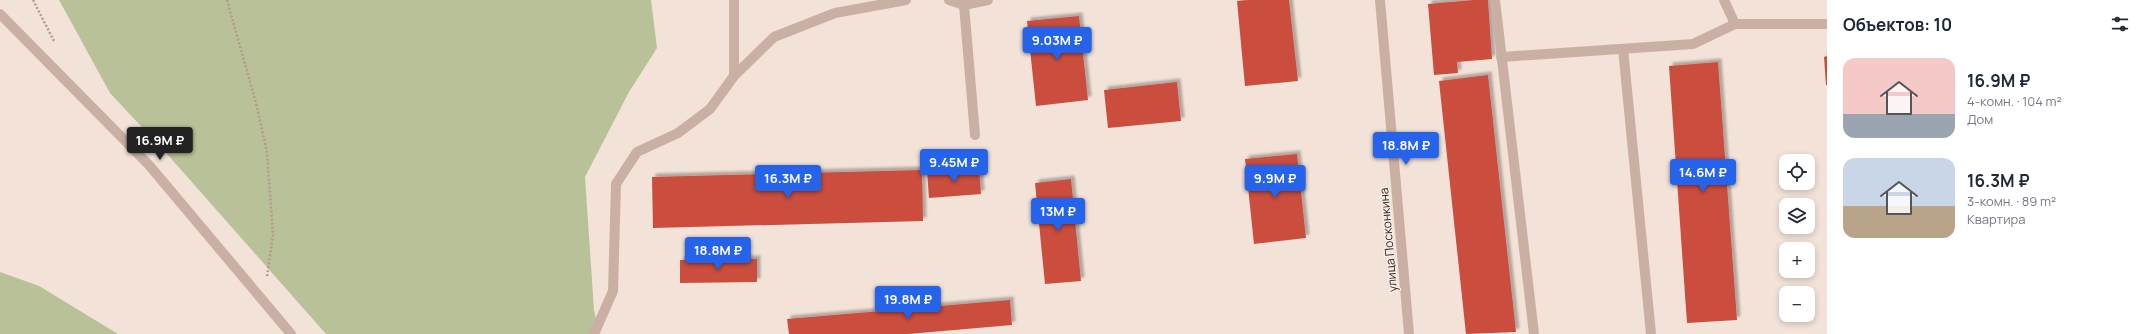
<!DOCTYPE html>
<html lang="ru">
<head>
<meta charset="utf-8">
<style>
  body { margin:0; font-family:Manrope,sans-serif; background:#f6f6f7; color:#1f2937; height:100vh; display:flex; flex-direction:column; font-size:15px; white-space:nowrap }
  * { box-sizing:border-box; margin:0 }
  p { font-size:13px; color:#747a83 }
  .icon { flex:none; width:22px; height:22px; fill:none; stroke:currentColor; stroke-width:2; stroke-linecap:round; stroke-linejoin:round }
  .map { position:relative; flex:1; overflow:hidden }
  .panel { display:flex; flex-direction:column; background:#fff; width:320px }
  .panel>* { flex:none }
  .buttons { position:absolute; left:1779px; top:154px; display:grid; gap:8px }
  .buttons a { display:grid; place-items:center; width:36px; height:36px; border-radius:8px; background:#fff; box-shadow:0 2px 6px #0003; font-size:20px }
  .price { position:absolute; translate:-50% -34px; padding:0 9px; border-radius:4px; background:#2563eb; color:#fff; font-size:13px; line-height:26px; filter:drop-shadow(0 1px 2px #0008) }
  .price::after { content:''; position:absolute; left:50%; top:24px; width:12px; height:9px; margin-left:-6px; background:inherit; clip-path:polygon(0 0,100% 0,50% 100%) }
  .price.selected { background:#222; color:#fff }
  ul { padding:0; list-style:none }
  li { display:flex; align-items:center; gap:12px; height:100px; padding:0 16px }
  li span { display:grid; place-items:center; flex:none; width:112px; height:80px; border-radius:12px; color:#555 }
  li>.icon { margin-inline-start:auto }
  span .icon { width:48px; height:48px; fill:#fffc; stroke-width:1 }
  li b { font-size:17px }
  h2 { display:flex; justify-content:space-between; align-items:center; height:48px; padding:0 16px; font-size:17px }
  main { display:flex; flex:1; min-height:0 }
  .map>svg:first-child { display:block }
  .green { fill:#b9c198 }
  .building { fill:#ca4d3e; filter:url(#shadow) }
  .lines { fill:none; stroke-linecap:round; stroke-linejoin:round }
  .path { stroke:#b69a8e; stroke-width:2.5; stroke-dasharray:2 2; stroke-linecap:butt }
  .minor { stroke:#cab0a4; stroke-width:10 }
  .labels { text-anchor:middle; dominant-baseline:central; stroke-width:3; stroke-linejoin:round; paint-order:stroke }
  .street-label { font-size:12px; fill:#352926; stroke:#faede5 }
</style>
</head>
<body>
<main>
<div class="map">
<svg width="1827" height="334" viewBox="0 0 1827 334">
  <defs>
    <filter id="shadow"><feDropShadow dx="3.5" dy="-3.5" stdDeviation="1" flood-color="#0004"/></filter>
  </defs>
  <rect width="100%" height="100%" fill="#f2e2d8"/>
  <g class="green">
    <polygon points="59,0 651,0 657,48 629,92 585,177 594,310 599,334 326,334 168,155 110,93"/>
    <polygon points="0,272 39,286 118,334 0,334"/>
  </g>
  <g class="building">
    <polygon points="1249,0 1289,0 1298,81 1245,86 1237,1"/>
    <polygon points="1474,0 1488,0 1492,59 1457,62 1458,73 1434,75 1428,4"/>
    <polygon points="1079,16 1088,100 1036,106 1027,21"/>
    <polygon points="1827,56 1827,85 1826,85 1824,57"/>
    <polygon points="1718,62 1737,320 1687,323 1669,66"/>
    <polygon points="1488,75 1516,332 1466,334 1439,81"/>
    <polygon points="1177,82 1181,121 1108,128 1104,90"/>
    <polygon points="1297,154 1306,238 1254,244 1245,159"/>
    <polygon points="979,168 981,194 929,198 927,171"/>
    <polygon points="922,170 923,221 653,228 652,177"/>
    <polygon points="1071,179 1081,281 1045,284 1035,183"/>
    <polygon points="757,259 757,282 680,283 680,260"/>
    <polygon points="1010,300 1012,325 908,334 789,334 787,319"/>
  </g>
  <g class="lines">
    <g class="path">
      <polyline points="33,0 54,41"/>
      <polyline points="227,0 256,103 267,152 273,235 267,277"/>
    </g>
    <g class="minor">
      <polyline points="949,0 964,5 963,0"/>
      <polyline points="1380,0 1409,334"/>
      <polyline points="1495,0 1534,334"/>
      <polyline points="1724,0 1735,24 1827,24"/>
      <polyline points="0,14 149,165 291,334"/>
      <polyline points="1623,49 1651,334"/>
      <polyline points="1501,57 1693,44 1735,24"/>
      <polyline points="734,76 774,37 835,13 906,0"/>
      <polyline points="975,135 964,5 988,0"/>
      <polyline points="594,334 613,291 616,184 637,152 678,133 710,109 734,76 734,0"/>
    </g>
  </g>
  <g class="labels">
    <g class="street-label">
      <text transform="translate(1388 240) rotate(-95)">улица Посконкина</text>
    </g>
  </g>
</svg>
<div class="buttons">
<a><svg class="icon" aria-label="locate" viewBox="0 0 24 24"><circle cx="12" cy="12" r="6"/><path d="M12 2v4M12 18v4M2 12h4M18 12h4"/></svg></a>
<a><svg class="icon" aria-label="layers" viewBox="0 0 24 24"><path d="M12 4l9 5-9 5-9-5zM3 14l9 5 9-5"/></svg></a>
<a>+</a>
<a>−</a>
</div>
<b class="price" style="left:1057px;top:61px">9.03M ₽</b>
<b class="price selected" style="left:160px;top:161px">16.9M ₽</b>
<b class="price" style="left:1406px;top:166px">18.8M ₽</b>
<b class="price" style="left:954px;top:183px">9.45M ₽</b>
<b class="price" style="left:1703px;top:193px">14.6M ₽</b>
<b class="price" style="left:788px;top:199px">16.3M ₽</b>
<b class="price" style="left:1275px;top:199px">9.9M ₽</b>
<b class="price" style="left:1058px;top:232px">13M ₽</b>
<b class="price" style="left:718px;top:271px">18.8M ₽</b>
<b class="price" style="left:908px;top:320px">19.8M ₽</b>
</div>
<section class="panel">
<h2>Объектов: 10<svg class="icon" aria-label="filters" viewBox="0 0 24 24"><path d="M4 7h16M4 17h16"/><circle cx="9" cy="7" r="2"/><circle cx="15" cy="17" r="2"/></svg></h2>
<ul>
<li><span style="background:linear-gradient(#f6c9c9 70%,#9aa5b1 0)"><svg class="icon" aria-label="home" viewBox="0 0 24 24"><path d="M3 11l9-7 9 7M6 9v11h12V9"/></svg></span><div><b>16.9M ₽</b><p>4-комн. · 104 m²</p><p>Дом</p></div></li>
<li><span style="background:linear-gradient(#c9d6e8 60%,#b9a48a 0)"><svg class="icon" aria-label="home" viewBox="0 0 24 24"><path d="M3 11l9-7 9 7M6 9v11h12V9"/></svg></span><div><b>16.3M ₽</b><p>3-комн. · 89 m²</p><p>Квартира</p></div></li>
</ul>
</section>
</main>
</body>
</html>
